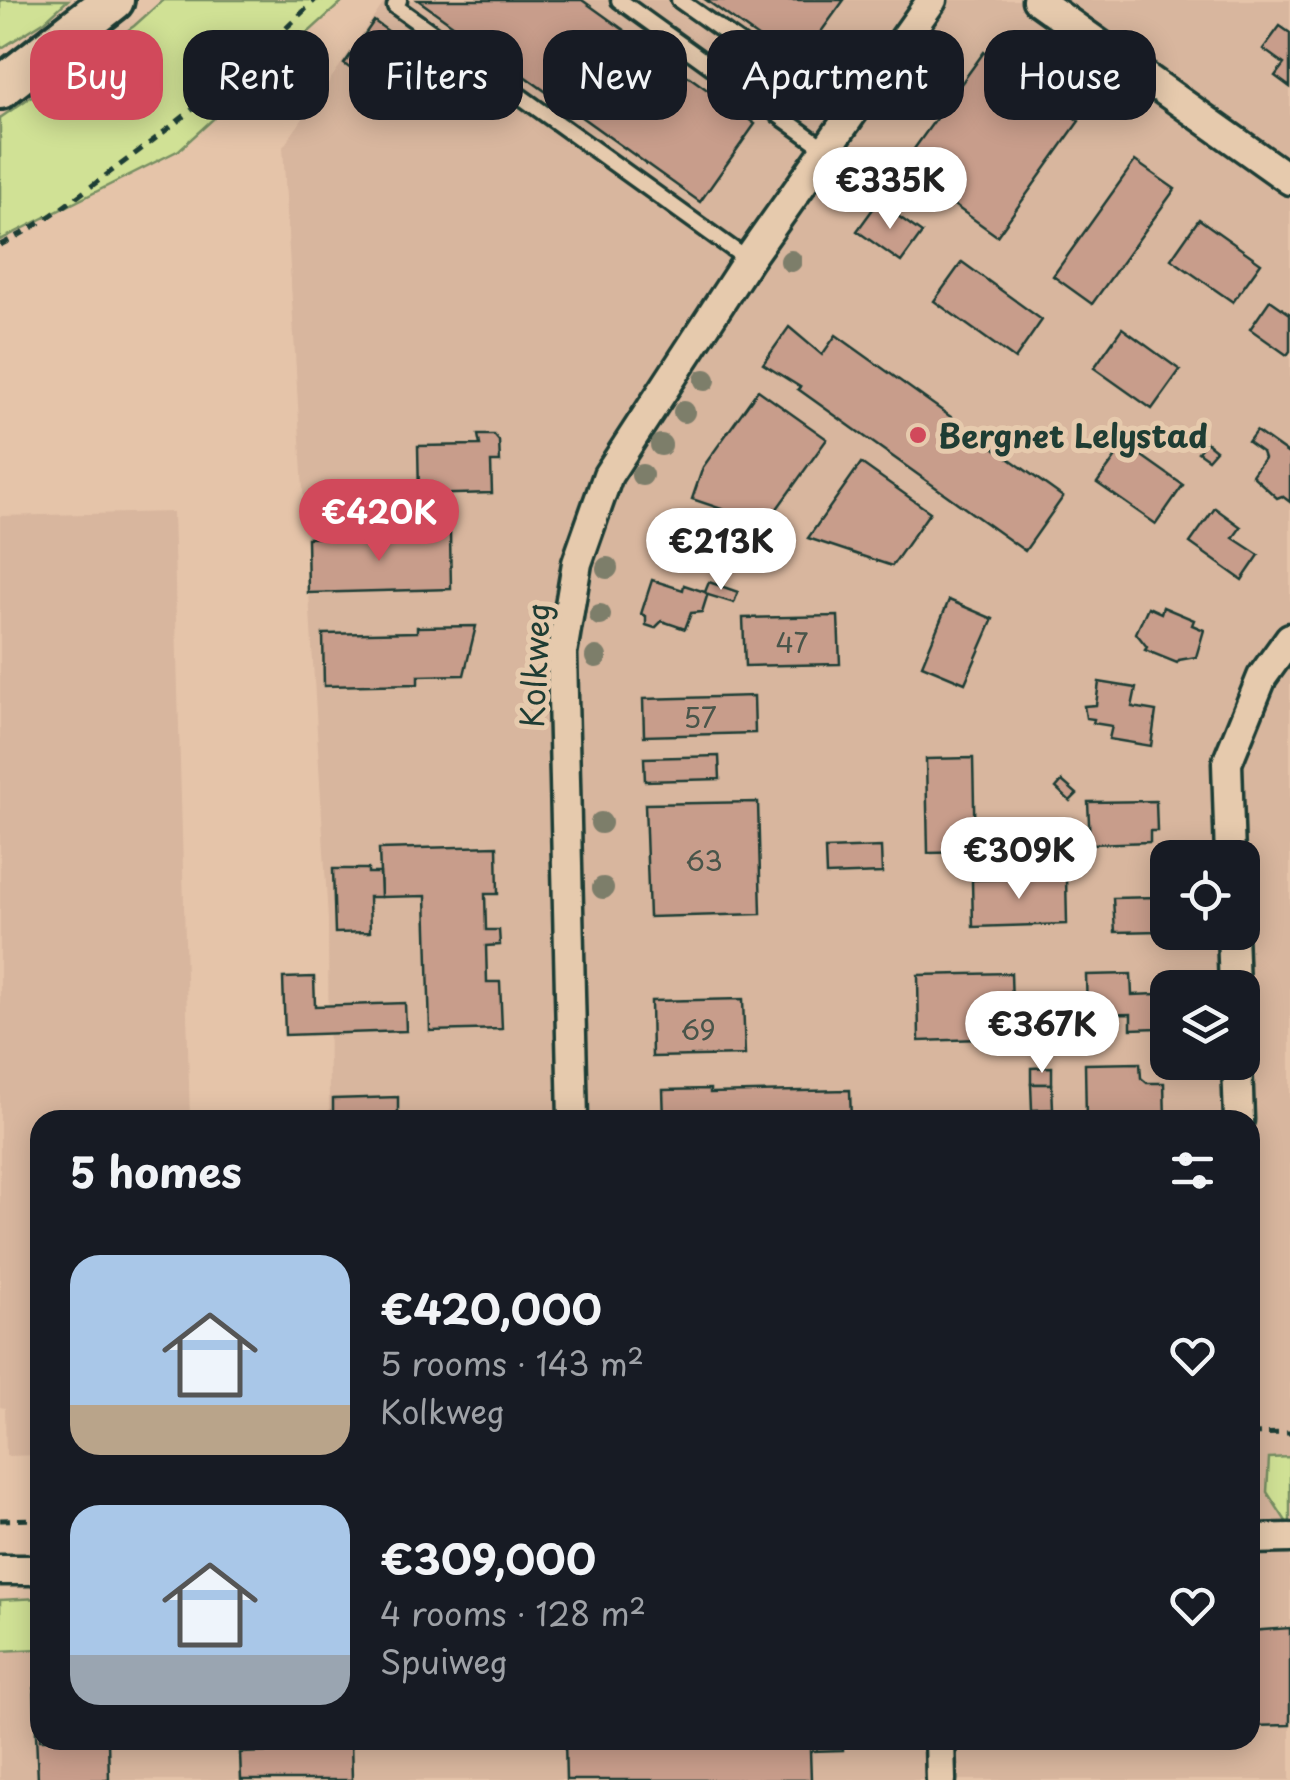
<!DOCTYPE html>
<html lang="en">
<head>
<meta charset="utf-8">
<style>
  body { margin:0; font-family:"Playpen Sans",sans-serif; background:#20242c; color:#f1f3f6; height:100vh; display:flex; flex-direction:column; font-size:38px; white-space:nowrap }
  * { box-sizing:border-box; margin:0 }
  p { font-size:32px; color:#9ea1a6 }
  .icon { flex:none; width:55px; height:55px; fill:none; stroke:currentColor; stroke-width:2; stroke-linecap:round; stroke-linejoin:round }
  .map { position:relative; flex:1; overflow:hidden }
  .details { position:absolute; left:30px; top:1110px; width:1230px; height:640px; display:flex; flex-direction:column; background:#171b24; border-radius:30px; box-shadow:0 5px 25px #0003 }
  .details>* { flex:none }
  .top-card { position:absolute; left:30px; top:30px; width:1230px; height:90px; display:flex; gap:20px }
  .tools { position:absolute; left:1150px; top:840px; display:grid; gap:20px }
  .tools a { display:grid; place-items:center; width:110px; height:110px; border-radius:20px; background:#171b24; box-shadow:0 5px 25px #0003; font-size:50px }
  .price { position:absolute; translate:-50% -85px; padding:0 22px; border-radius:35px; background:#fff; color:#222; font-size:32px; line-height:65px; filter:drop-shadow(0 2px 5px #0008) }
  .price::after { content:''; position:absolute; left:50%; top:60px; width:30px; height:22px; margin-left:-15px; background:inherit; clip-path:polygon(0 0,100% 0,50% 100%) }
  .price.selected { background:#d1495b; color:#fff }
  ul { padding:0; list-style:none }
  li { display:flex; align-items:center; gap:30px; height:250px; padding:0 40px }
  li span { display:grid; place-items:center; flex:none; width:280px; height:200px; border-radius:30px; color:#555 }
  li>.icon { margin-inline-start:auto }
  span .icon { width:120px; height:120px; fill:#fffc; stroke-width:1 }
  li b { font-size:42px }
  h2 { display:flex; justify-content:space-between; align-items:center; height:120px; padding:0 40px; font-size:42px }
  .chip { padding:0 35px; border-radius:30px; background:#171b24; box-shadow:0 5px 25px #0003; font-size:35px; line-height:90px }
  .chip.selected { background:#d1495b; color:#fff }
  .map>svg:first-child { display:block }
  .built { fill:#d8b69e; fill-rule:evenodd }
  .green { fill:#d0e195; stroke:#788f64; stroke-width:2.5 }
  .building { fill:#c89d8b; stroke:#1f3d34; stroke-width:2.5 }
  .lines { fill:none; stroke-linecap:round; stroke-linejoin:round }
  .service-casing { stroke:#1f3d34; stroke-width:21 }
  .minor-casing { stroke:#1f3d34; stroke-width:35 }
  .secondary-casing { stroke:#1f3d34; stroke-width:48 }
  .path { stroke:#1f3d34; stroke-width:5; stroke-dasharray:10 8; stroke-linecap:butt }
  .service { stroke:#e6caad; stroke-width:14 }
  .minor { stroke:#e6caad; stroke-width:28 }
  .secondary { stroke:#e6caad; stroke-width:40 }
  .tree { fill:#7d7e6b }
  .poi-dot { fill:#d1495b; stroke:#e6caad; stroke-width:4 }
  .labels { text-anchor:middle; dominant-baseline:central; stroke-width:10; stroke-linejoin:round; paint-order:stroke }
  .number-label { font-size:28px; fill:#49554a }
  .poi-label { font-size:32px; font-weight:bold; fill:#1f3d34; stroke:#e6caad; text-anchor:start }
  .street-label { font-size:32px; fill:#1f3d34; stroke:#e6caad }
</style>
</head>
<body>
<div class="map">
<svg width="1290" height="1780" viewBox="0 0 1290 1780">
  <rect width="100%" height="100%" fill="#e5c4a9"/>
  <filter id="ink" filterUnits="userSpaceOnUse"><feTurbulence type="fractalNoise" baseFrequency=".01" numOctaves="2"/><feDisplacementMap in="SourceGraphic" scale="20" xChannelSelector="R" yChannelSelector="G"/><feConvolveMatrix kernelMatrix="1 2 1 2 8 2 1 2 1" color-interpolation-filters="sRGB"/></filter>
  <g filter="url(#ink)">
    <g class="built">
      <path d="M386,0H1290V1780H0V1606L40,1605V1740H1250V1120H329L328,920L283,147ZM1168,858H1242V932H1168ZM1168,988H1242V1062H1168Z"/>
      <polygon points="173,512 190,1120 40,1120 40,1455 6,1456 5,1408 0,1407 0,516"/>
    </g>
    <g class="green">
      <polygon points="0,0 68,0 45,21 0,49"/>
      <polygon points="163,0 344,0 179,150 0,240 0,118 134,26"/>
      <polygon points="1290,1457 1290,1526 1289,1526 1267,1492 1269,1458"/>
      <polygon points="40,1598 40,1649 0,1651 0,1600"/>
    </g>
    <g class="building">
      <polygon points="418,0 582,0 755,124 700,202"/>
      <polygon points="706,0 844,0 797,65"/>
      <polygon points="374,21 431,62 400,104 344,64"/>
      <polygon points="1280,26 1290,33 1290,87 1275,76 1284,64 1263,49"/>
      <polygon points="984,52 1079,121 997,236 901,167"/>
      <polygon points="1135,161 1175,189 1092,304 1053,276"/>
      <polygon points="878,202 922,233 901,262 857,231"/>
      <polygon points="1199,219 1261,263 1233,302 1171,259"/>
      <polygon points="962,262 1042,320 1015,359 934,301"/>
      <polygon points="1270,300 1290,314 1290,351 1287,355 1250,329"/>
      <polygon points="789,327 822,355 836,335 1063,497 1025,551 798,389 800,387 763,364"/>
      <polygon points="1122,328 1180,370 1152,409 1094,368"/>
      <polygon points="758,390 827,439 766,524 692,499 703,467"/>
      <polygon points="1256,431 1290,455 1290,502 1282,496 1277,498 1252,475 1264,458 1262,452 1248,442"/>
      <polygon points="478,435 494,435 499,441 500,462 491,462 492,493 419,495 418,446 480,445"/>
      <polygon points="1206,442 1216,450 1208,459 1198,452"/>
      <polygon points="1125,444 1183,485 1156,524 1097,483"/>
      <polygon points="861,463 930,512 892,566 808,538"/>
      <polygon points="1215,508 1241,527 1233,538 1259,555 1242,580 1190,543"/>
      <polygon points="450,534 451,589 308,593 307,538"/>
      <polygon points="652,580 683,590 684,585 708,593 702,612 691,613 685,629 662,621 655,628 646,625 646,616 641,614"/>
      <polygon points="709,582 738,592 734,603 708,595 705,592"/>
      <polygon points="949,600 993,619 965,683 922,665"/>
      <polygon points="1148,607 1161,613 1163,607 1194,620 1192,625 1204,630 1196,657 1179,660 1177,663 1145,650 1147,647 1136,633"/>
      <polygon points="838,616 840,664 745,666 743,618"/>
      <polygon points="476,626 464,675 418,676 418,684 324,686 323,634 417,632 417,627"/>
      <polygon points="1099,682 1136,688 1132,707 1156,711 1151,746 1109,739 1112,726 1093,723 1094,719 1086,718 1084,706 1096,705"/>
      <polygon points="754,696 755,733 644,736 643,699"/>
      <polygon points="719,756 720,779 645,781 644,758"/>
      <polygon points="973,758 975,852 928,853 926,759"/>
      <polygon points="1062,781 1077,794 1070,801 1056,788"/>
      <polygon points="1156,801 1157,831 1150,831 1150,842 1090,844 1088,802"/>
      <polygon points="758,802 761,914 649,917 645,804"/>
      <polygon points="497,846 498,894 485,894 486,930 499,930 500,945 486,946 487,982 500,982 502,1029 430,1031 426,896 381,897 379,849"/>
      <polygon points="881,847 882,873 826,875 825,849"/>
      <polygon points="333,869 368,869 368,873 380,873 381,897 369,897 370,932 335,933"/>
      <polygon points="1066,877 1067,924 973,927 972,880"/>
      <polygon points="1159,897 1160,931 1115,932 1113,898"/>
      <polygon points="1011,973 1013,1038 919,1041 918,975"/>
      <polygon points="1131,974 1132,995 1157,994 1158,1028 1131,1029 1131,1014 1087,1015 1086,975"/>
      <polygon points="314,977 315,1006 405,1003 406,1031 285,1035 283,978"/>
      <polygon points="743,999 745,1055 652,1057 651,1001"/>
      <polygon points="1140,1063 1141,1078 1147,1083 1164,1083 1165,1120 1086,1120 1085,1064"/>
      <polygon points="1052,1067 1052,1084 1031,1084 1031,1068"/>
      <polygon points="1031,1084 1052,1084 1053,1109 1032,1110"/>
      <polygon points="710,1089 710,1093 850,1090 851,1120 664,1120 663,1090"/>
      <polygon points="398,1097 398,1120 333,1120 333,1099"/>
      <polygon points="1290,1628 1290,1725 1250,1726 1250,1631"/>
      <polygon points="34,1688 40,1688 40,1740 108,1740 109,1780 38,1780"/>
      <polygon points="293,1740 351,1740 352,1780 241,1780 240,1753 293,1751"/>
      <polygon points="565,1740 843,1740 843,1750 810,1751 811,1780 566,1780"/>
      <polygon points="1022,1740 1117,1740 1117,1745 1023,1748"/>
    </g>
    <g class="lines">
      <defs>
        <g id="service">
          <polyline points="399,0 395,6 748,260"/>
          <polyline points="619,0 827,150"/>
          <polyline points="679,0 848,119"/>
        </g>
        <g id="minor">
          <polyline points="1037,0 1290,180"/>
          <polyline points="1230,858 1227,763 1262,677 1290,638"/>
          <polyline points="1232,932 1234,988"/>
          <polyline points="1237,1062 1239,1120"/>
          <polyline points="573,1120 562,653 577,563 608,475 748,260 932,0"/>
          <polyline points="1250,1539 1290,1538"/>
          <polyline points="0,1570 40,1570"/>
          <polyline points="940,1740 941,1780"/>
        </g>
        <polyline id="secondary" points="0,88 113,0"/>
      </defs>
      <use href="#service" class="service-casing"/>
      <use href="#minor" class="minor-casing"/>
      <use href="#secondary" class="secondary-casing"/>
      <g class="path">
        <path d="M0,245C40,226 74,199 109,173C182,120 251,64 315,0"/>
        <polyline points="1250,1434 1290,1433"/>
        <polyline points="0,1520 40,1519"/>
      </g>
      <use href="#service" class="service"/>
      <use href="#minor" class="minor"/>
      <use href="#secondary" class="secondary"/>
    </g>
    <g class="tree">
      <circle cx="842" cy="187" r="11"/>
      <circle cx="791" cy="261" r="11"/>
      <circle cx="705" cy="380" r="11"/>
      <circle cx="684" cy="412" r="11"/>
      <circle cx="661" cy="445" r="11"/>
      <circle cx="642" cy="475" r="11"/>
      <circle cx="607" cy="568" r="11"/>
      <circle cx="600" cy="615" r="11"/>
      <circle cx="596" cy="657" r="11"/>
      <circle cx="601" cy="823" r="11"/>
      <circle cx="603" cy="888" r="11"/>
    </g>
  </g>
  <circle class="poi-dot" cx="918" cy="435" r="10"/>
  <g class="labels">
    <g class="number-label">
      <text x="792" y="641">47</text>
      <text x="700" y="716">57</text>
      <text x="704" y="859">63</text>
      <text x="698" y="1028">69</text>
    </g>
    <g class="poi-label">
      <text x="938" y="435">Bergnet Lelystad</text>
    </g>
    <g class="street-label">
      <text transform="translate(534 665) rotate(-87)">Kolkweg</text>
    </g>
  </g>
</svg>
<div class="tools">
<a><svg class="icon" aria-label="locate" viewBox="0 0 24 24"><circle cx="12" cy="12" r="6"/><path d="M12 2v4M12 18v4M2 12h4M18 12h4"/></svg></a>
<a><svg class="icon" aria-label="layers" viewBox="0 0 24 24"><path d="M12 4l9 5-9 5-9-5zM3 14l9 5 9-5"/></svg></a>
</div>
<b class="price" style="left:890px;top:232px">€335K</b>
<b class="price selected" style="left:379px;top:564px">€420K</b>
<b class="price" style="left:721px;top:593px">€213K</b>
<b class="price" style="left:1019px;top:902px">€309K</b>
<b class="price" style="left:1042px;top:1076px">€367K</b>
<div class="top-card">
<a class="chip selected">Buy</a>
<a class="chip">Rent</a>
<a class="chip">Filters</a>
<a class="chip">New</a>
<a class="chip">Apartment</a>
<a class="chip">House</a>
</div>
<section class="details">
<h2>5 homes<svg class="icon" aria-label="filters" viewBox="0 0 24 24"><path d="M4 7h16M4 17h16"/><circle cx="9" cy="7" r="2"/><circle cx="15" cy="17" r="2"/></svg></h2>
<ul>
<li><span style="background:linear-gradient(#a9c7e8 75%,#b9a48a 0)"><svg class="icon" aria-label="home" viewBox="0 0 24 24"><path d="M3 11l9-7 9 7M6 9v11h12V9"/></svg></span><div><b>€420,000</b><p>5 rooms · 143 m²</p><p>Kolkweg</p></div><svg class="icon" aria-label="heart" viewBox="0 0 24 24"><path d="M12 20l-8-8c-3-5 5-10 8-4 3-6 11-1 8 4z"/></svg></li>
<li><span style="background:linear-gradient(#a9c7e8 75%,#9aa5b1 0)"><svg class="icon" aria-label="home" viewBox="0 0 24 24"><path d="M3 11l9-7 9 7M6 9v11h12V9"/></svg></span><div><b>€309,000</b><p>4 rooms · 128 m²</p><p>Spuiweg</p></div><svg class="icon" aria-label="heart" viewBox="0 0 24 24"><path d="M12 20l-8-8c-3-5 5-10 8-4 3-6 11-1 8 4z"/></svg></li>
</ul>
</section>
</div>
</body>
</html>
